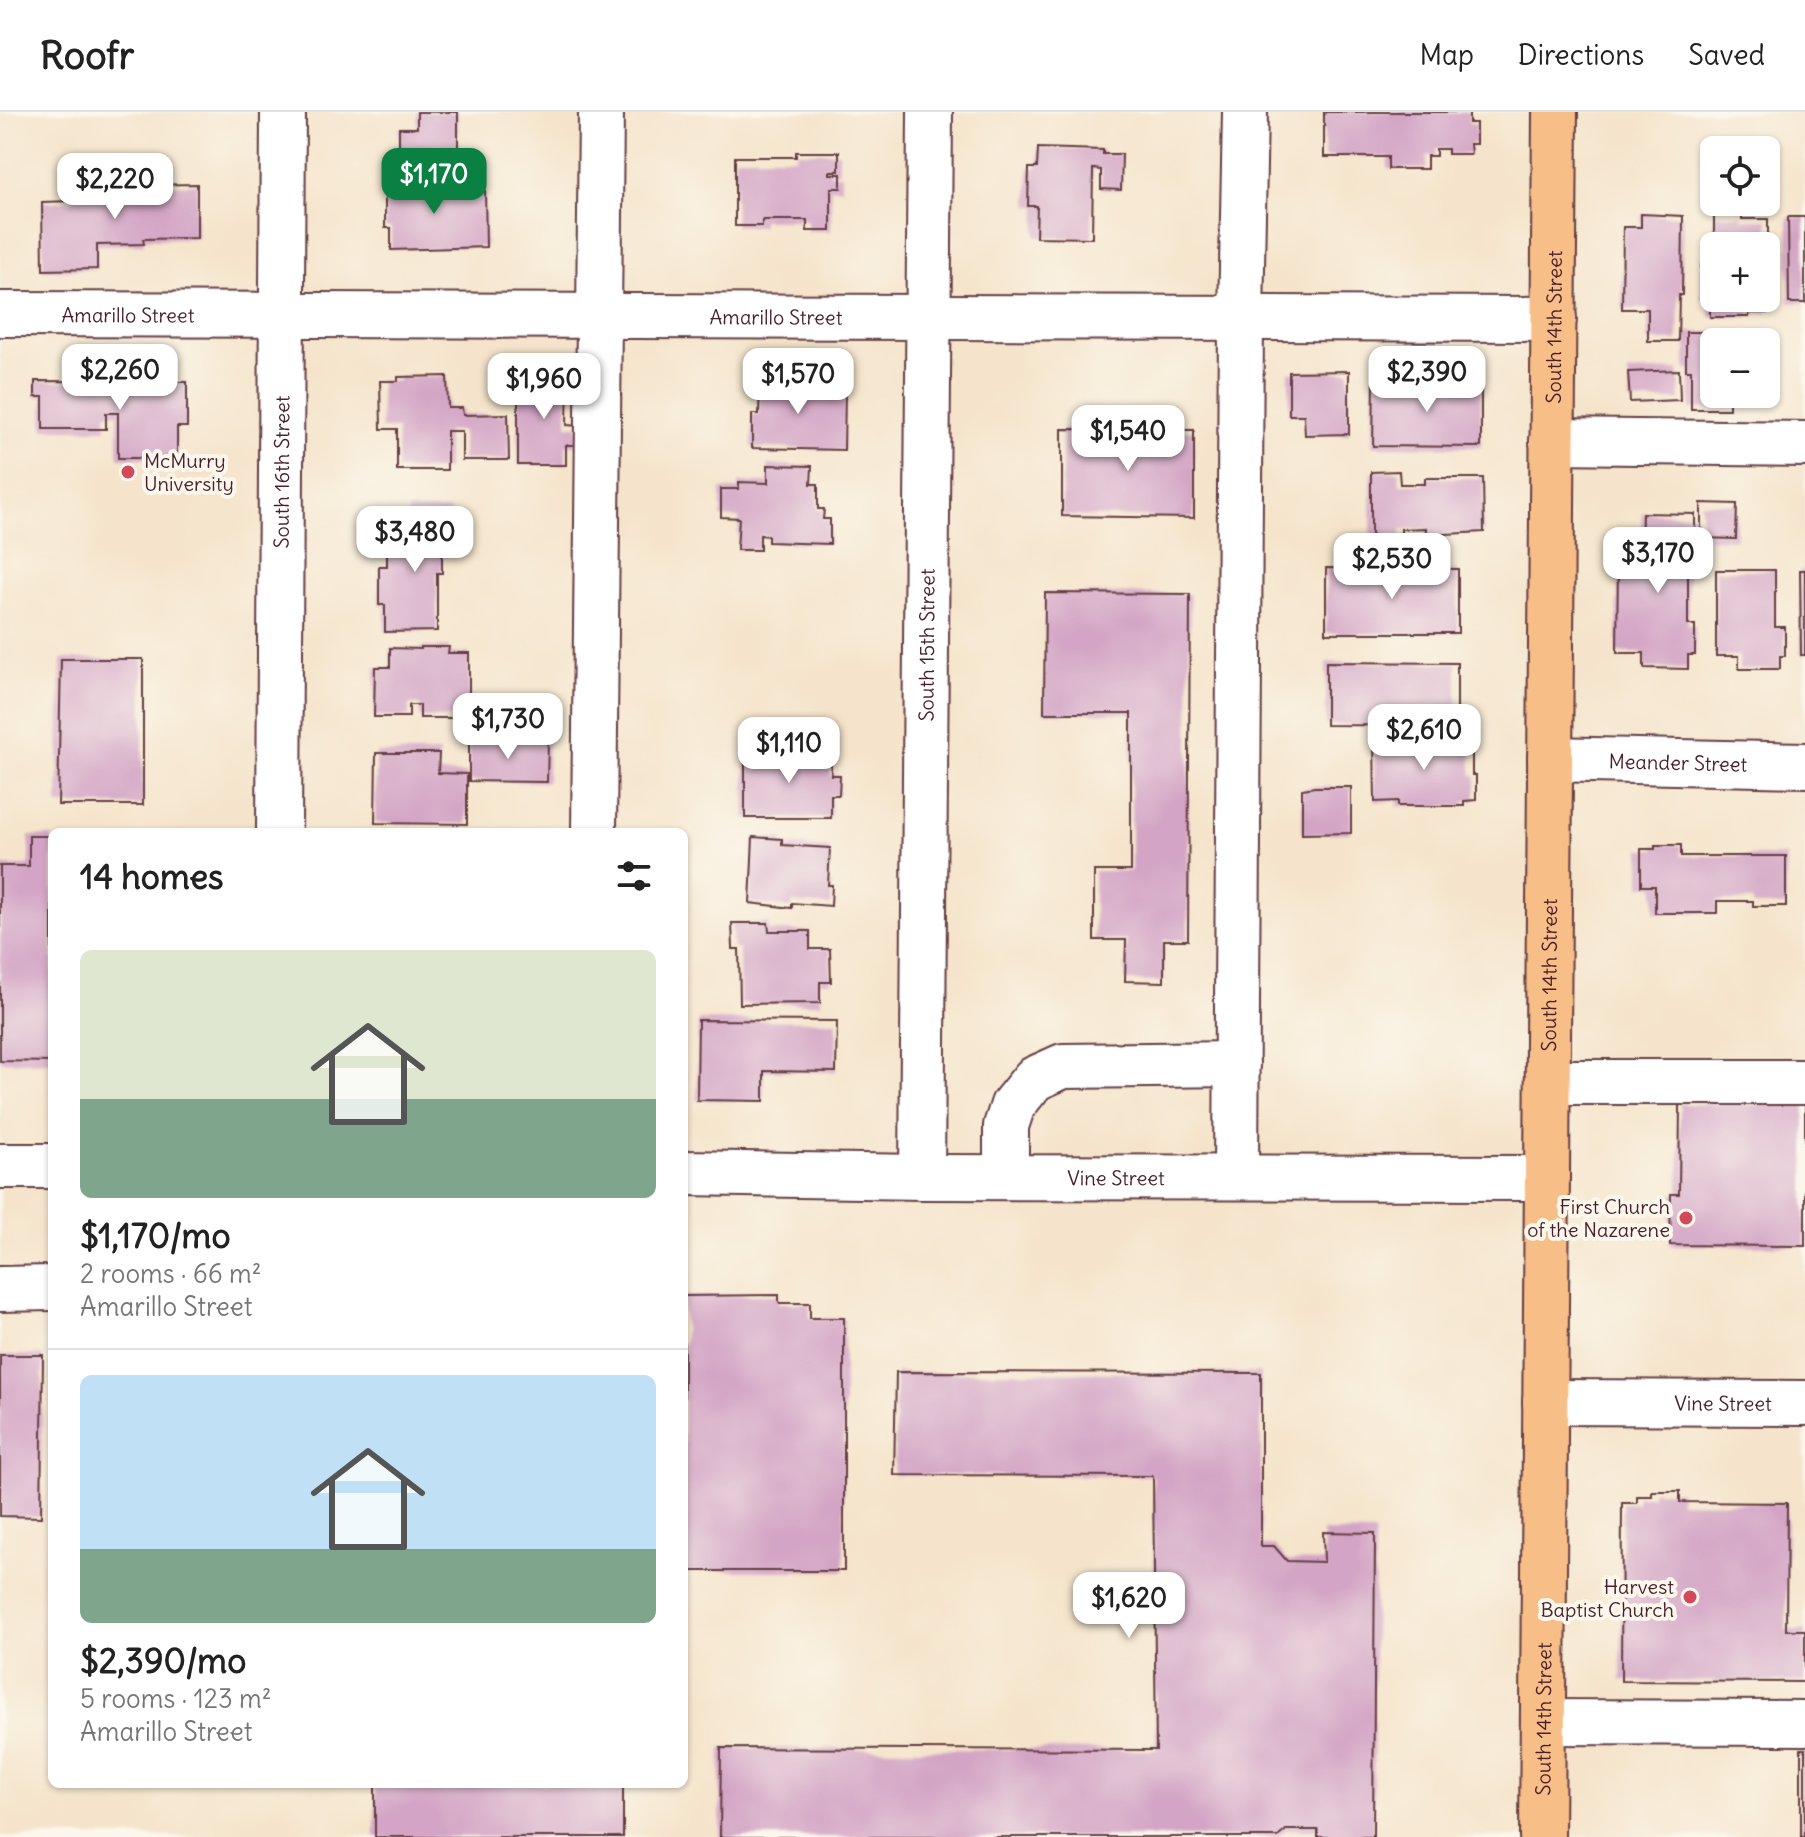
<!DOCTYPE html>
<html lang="en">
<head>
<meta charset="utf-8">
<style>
  body { margin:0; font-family:Delius,sans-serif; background:#f6f6f6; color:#222; height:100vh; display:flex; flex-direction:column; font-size:30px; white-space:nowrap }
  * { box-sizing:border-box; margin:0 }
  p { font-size:26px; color:#767676 }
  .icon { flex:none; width:44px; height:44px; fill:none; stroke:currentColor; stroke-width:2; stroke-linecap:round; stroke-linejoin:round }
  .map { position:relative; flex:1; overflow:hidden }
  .details { position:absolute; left:48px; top:716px; width:640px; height:960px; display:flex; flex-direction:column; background:#fff; border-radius:12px; box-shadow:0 2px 6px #0004 }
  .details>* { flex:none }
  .fabs { position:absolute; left:1700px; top:24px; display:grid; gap:16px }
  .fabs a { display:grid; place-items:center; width:80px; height:80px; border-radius:12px; background:#fff; box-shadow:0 2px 6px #0004; font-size:40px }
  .price { position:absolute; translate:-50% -68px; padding:0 18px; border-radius:16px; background:#fff; color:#222; font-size:26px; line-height:52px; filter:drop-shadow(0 2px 4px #0008) }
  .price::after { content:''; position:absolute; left:50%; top:48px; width:24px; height:18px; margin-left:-12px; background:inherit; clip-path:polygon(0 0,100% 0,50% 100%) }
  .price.current { background:#0b8043; color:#fff }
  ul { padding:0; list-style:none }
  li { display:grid; align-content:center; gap:16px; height:424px; padding:0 32px }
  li+li { border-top:2px solid #e0e0e0 }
  li span { display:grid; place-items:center; height:248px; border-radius:12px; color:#555 }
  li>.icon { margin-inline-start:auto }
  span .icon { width:144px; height:144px; fill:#fffc; stroke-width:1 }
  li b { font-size:34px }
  h2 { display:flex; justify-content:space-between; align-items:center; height:96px; padding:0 32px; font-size:34px }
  header { display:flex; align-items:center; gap:48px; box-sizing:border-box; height:112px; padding:0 40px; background:#fff; border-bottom:2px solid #e0e0e0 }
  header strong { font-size:38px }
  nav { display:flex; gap:44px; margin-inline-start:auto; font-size:28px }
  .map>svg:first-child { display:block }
  .building { fill:#d3a4c5 }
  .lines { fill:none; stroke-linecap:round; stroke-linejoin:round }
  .minor-casing { stroke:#643d43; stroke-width:48 }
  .major-casing { stroke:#643d43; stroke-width:48 }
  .minor { stroke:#fff; stroke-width:44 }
  .major { stroke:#f7be87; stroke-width:44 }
  .poi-dot { fill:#d1495b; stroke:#fbf7ec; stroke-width:3 }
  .labels { text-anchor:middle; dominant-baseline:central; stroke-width:8; stroke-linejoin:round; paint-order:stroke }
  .street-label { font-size:20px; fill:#4a1f2b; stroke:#fbf7ec }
  .poi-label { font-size:20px; fill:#4a1f2b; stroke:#fbf7ec; text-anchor:end }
</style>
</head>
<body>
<header>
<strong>Roofr</strong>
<nav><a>Map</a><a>Directions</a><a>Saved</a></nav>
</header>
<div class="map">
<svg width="1805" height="1725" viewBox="0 0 1805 1725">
  <rect width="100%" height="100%" fill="#fbf7ec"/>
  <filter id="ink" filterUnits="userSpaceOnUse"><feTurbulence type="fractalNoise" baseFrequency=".0125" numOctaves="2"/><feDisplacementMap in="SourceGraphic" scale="16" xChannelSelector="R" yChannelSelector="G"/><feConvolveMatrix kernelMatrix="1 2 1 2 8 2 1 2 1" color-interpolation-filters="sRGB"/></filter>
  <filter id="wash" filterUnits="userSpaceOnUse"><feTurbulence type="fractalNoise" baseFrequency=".006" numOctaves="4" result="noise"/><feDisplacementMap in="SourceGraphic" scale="32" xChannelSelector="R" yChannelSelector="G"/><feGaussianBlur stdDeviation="1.8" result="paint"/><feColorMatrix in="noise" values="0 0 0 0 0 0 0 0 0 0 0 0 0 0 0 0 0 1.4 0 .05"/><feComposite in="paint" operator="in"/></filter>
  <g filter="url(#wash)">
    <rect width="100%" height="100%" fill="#f5e4cb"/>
    <g id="blocks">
      <g class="building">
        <polygon points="417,0 458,0 458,46 399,45 399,16 417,16"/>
        <polygon points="1324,0 1469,0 1469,11 1476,11 1476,32 1470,32 1471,42 1448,42 1448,37 1436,37 1436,44 1427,44 1427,57 1388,57 1388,45 1324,45"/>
        <polygon points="1038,36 1103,38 1103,42 1122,42 1121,78 1101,77 1101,58 1093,57 1092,126 1036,125 1037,94 1028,94 1029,56 1037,56"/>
        <polygon points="796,40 839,40 839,59 830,59 830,62 841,62 841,76 831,76 831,119 807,119 807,108 762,108 762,114 735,114 735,45 796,45"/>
        <polygon points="130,64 138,64 138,73 197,72 197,126 143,127 144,132 97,133 97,157 43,158 42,90 72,89 72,84 102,84 102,73 130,72"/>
        <polygon points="445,68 445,84 464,83 464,79 485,78 486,135 391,138 391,116 385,116 385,69"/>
        <polygon points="1641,102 1683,104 1682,183 1679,183 1678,229 1648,229 1648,197 1622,197 1623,115 1641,115"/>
        <polygon points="1714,103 1742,103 1742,107 1768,107 1768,134 1714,134"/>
        <polygon points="1788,105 1805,105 1805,191 1789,191"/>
        <polygon points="1701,153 1714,153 1714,186 1768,186 1768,201 1749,201 1749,205 1710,205 1710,187 1701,187"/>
        <polygon points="1686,220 1729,220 1729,230 1714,230 1714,282 1729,282 1729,297 1691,297 1691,258 1686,258"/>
        <polygon points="1679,258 1680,288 1630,290 1628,260"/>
        <polygon points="1349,259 1349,322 1305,323 1304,303 1289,303 1289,260"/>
        <polygon points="447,264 448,296 462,296 463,303 508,302 509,348 462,348 462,319 447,319 447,358 397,358 397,317 381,317 380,269 398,269 398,265"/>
        <polygon points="518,264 568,265 567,313 579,314 579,333 566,333 566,353 518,353"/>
        <polygon points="760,266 816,266 816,279 845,279 844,338 752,336 752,302 759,302"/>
        <polygon points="1374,268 1481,269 1481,335 1373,334"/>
        <polygon points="35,269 187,270 187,315 177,315 177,346 118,346 118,301 106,301 106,317 43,317 43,285 35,285"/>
        <polygon points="1062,317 1194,318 1194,406 1062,404"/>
        <polygon points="768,353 812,354 811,372 818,372 818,397 824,397 823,407 830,407 830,432 768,430 768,424 760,423 760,438 737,438 739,406 721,405 721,377 739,377 739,370 768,371"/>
        <polygon points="1399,359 1400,372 1425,372 1425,366 1483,366 1484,420 1426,423 1426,416 1401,417 1401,424 1371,424 1371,360"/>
        <polygon points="1701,391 1737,392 1736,427 1701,426"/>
        <polygon points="408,398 449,398 449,434 442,434 442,461 437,461 437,519 385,520 385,493 379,493 379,454 387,454 387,431 408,431"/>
        <polygon points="1642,401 1695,402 1695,437 1688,437 1688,513 1695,513 1695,543 1688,543 1688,557 1644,556 1644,541 1617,541 1618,449 1632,449 1632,445 1660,445 1660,436 1641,435"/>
        <polygon points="1326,456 1458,457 1458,521 1326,521"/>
        <polygon points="1716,458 1775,458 1775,515 1785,515 1785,544 1780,544 1780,557 1739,557 1739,544 1716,544"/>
        <polygon points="1800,458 1805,458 1805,543 1801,543"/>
        <polygon points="1045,481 1190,482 1188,828 1164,828 1164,870 1125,869 1126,828 1094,828 1094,759 1131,759 1131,601 1044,601"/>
        <polygon points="421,535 449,535 448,541 469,541 469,606 420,606 420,593 409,593 409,605 374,605 375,555 390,555 390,536 421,537"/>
        <polygon points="61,547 143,547 143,693 58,693"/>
        <polygon points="1326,550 1457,551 1457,614 1326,613"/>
        <polygon points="1464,627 1464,632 1472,632 1472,663 1476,663 1476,688 1464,689 1464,694 1398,694 1398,689 1375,690 1374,628"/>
        <polygon points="469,628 548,628 547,670 469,669"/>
        <polygon points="745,640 831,640 831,663 840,663 839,683 831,683 831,706 745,706"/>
        <polygon points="376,641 439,641 438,661 467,662 467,712 375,711"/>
        <polygon points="1315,675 1351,675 1351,721 1302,722 1302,677"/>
        <polygon points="29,724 52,724 52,950 0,949 0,754 29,754"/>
        <polygon points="753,725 782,727 782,733 830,736 828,773 832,773 831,794 792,791 792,796 750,791"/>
        <polygon points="1655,733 1681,733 1681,744 1786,744 1786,794 1753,794 1753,789 1717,789 1717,801 1655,801 1655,774 1641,774 1641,737 1655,737"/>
        <polygon points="732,811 768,811 769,819 810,819 810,837 830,837 831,870 820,870 820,891 740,892 739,837 733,837"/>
        <polygon points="698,908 837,909 836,960 764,959 764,989 697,988"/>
        <polygon points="1680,992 1805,993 1805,1134 1670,1133 1671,1082 1679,1082"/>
        <polygon points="779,1183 779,1191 810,1191 810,1206 844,1206 844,1459 684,1459 684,1184"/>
        <polygon points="0,1243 43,1243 41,1405 0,1404"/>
        <polygon points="896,1260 1261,1261 1261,1434 1274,1434 1287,1449 1324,1450 1323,1420 1375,1421 1373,1725 1318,1725 1318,1718 1286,1718 1278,1725 720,1725 721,1636 1156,1638 1153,1364 894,1363"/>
        <polygon points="1652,1379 1680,1379 1680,1390 1787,1391 1786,1518 1805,1518 1805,1570 1621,1569 1622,1391 1637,1391 1637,1384 1652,1384"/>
        <rect x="1801" y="1637" width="4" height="88"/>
        <rect x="375" y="1672" width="248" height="53"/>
      </g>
    </g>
  </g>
  <g filter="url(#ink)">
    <use href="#blocks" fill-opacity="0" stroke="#643d43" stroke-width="2"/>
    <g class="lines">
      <defs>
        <g id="minor">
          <path id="s1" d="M0,202L1554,207"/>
          <polyline points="1552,329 1805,332"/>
          <path id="s2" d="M1550,647L1805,653"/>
          <path id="s3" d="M279,720L283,0"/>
          <polyline points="594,720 601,0"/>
          <polyline points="1548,970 1805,970"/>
          <polyline points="0,1054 52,1054"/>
          <path id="s4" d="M684,1061L922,1065L1547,1066"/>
          <polyline points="1236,1064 1241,206 1245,0"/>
          <path id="s5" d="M922,1065L930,0"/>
          <polyline points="1006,1065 1006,1014 1013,993 1034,967 1063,954 1237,952"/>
          <polyline points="0,1177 52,1176"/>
          <path id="s6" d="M1545,1290L1805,1291"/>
          <polyline points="1543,1610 1805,1611"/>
        </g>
        <g id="major">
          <path id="s7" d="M1542,1725L1555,0"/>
        </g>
      </defs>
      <use href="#minor" class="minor-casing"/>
      <use href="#major" class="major-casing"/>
      <use href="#minor" class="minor"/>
      <use href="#major" class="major"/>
    </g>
  </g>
  <g class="poi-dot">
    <circle cx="128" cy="360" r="8"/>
    <circle cx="1686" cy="1106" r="8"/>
    <circle cx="1690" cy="1485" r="8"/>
  </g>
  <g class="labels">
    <g class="street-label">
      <text stroke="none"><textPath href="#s1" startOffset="128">Amarillo Street</textPath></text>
      <text stroke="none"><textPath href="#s1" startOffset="776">Amarillo Street</textPath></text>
      <text stroke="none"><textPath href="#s7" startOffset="1510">South 14th Street</textPath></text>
      <text stroke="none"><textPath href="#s3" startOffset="360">South 16th Street</textPath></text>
      <text stroke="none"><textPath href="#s5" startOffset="532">South 15th Street</textPath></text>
      <text stroke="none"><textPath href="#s2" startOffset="128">Meander Street</textPath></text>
      <text stroke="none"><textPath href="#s7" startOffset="862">South 14th Street</textPath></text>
      <text stroke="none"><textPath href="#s4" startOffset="432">Vine Street</textPath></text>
      <text stroke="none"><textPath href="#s6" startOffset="178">Vine Street</textPath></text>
      <text stroke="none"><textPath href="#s7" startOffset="118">South 14th Street</textPath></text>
    </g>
    <g class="poi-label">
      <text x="144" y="348" text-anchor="start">McMurry<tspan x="144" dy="23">University</tspan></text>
      <text x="1670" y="1094">First Church<tspan x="1670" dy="23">of the Nazarene</tspan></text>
      <text x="1674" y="1474">Harvest<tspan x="1674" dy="23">Baptist Church</tspan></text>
    </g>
  </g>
</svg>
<div class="fabs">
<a><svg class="icon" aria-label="locate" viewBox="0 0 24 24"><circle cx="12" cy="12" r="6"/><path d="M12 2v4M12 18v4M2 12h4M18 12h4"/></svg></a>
<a>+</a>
<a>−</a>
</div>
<b class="price current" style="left:434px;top:104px">$1,170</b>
<b class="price" style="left:115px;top:109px">$2,220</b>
<b class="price" style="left:120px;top:300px">$2,260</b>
<b class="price" style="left:1427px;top:302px">$2,390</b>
<b class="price" style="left:798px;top:304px">$1,570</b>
<b class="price" style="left:544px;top:309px">$1,960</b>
<b class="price" style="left:1128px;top:361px">$1,540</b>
<b class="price" style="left:415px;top:462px">$3,480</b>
<b class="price" style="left:1658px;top:483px">$3,170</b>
<b class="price" style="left:1392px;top:489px">$2,530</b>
<b class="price" style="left:508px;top:649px">$1,730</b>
<b class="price" style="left:1424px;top:660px">$2,610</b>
<b class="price" style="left:789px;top:673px">$1,110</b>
<b class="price" style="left:1129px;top:1528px">$1,620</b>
<section class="details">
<h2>14 homes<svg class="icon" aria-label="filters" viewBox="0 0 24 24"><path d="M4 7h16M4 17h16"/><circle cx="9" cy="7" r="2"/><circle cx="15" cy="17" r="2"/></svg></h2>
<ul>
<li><span style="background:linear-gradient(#dfe7d0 60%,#7fa58c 0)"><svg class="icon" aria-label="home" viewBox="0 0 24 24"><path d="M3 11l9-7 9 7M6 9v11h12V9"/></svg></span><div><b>$1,170/mo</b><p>2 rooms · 66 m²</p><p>Amarillo Street</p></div></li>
<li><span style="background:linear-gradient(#bfe0f5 70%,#7fa58c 0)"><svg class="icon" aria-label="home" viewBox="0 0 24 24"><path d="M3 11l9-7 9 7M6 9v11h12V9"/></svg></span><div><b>$2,390/mo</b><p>5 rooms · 123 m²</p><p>Amarillo Street</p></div></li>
</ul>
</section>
</div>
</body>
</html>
